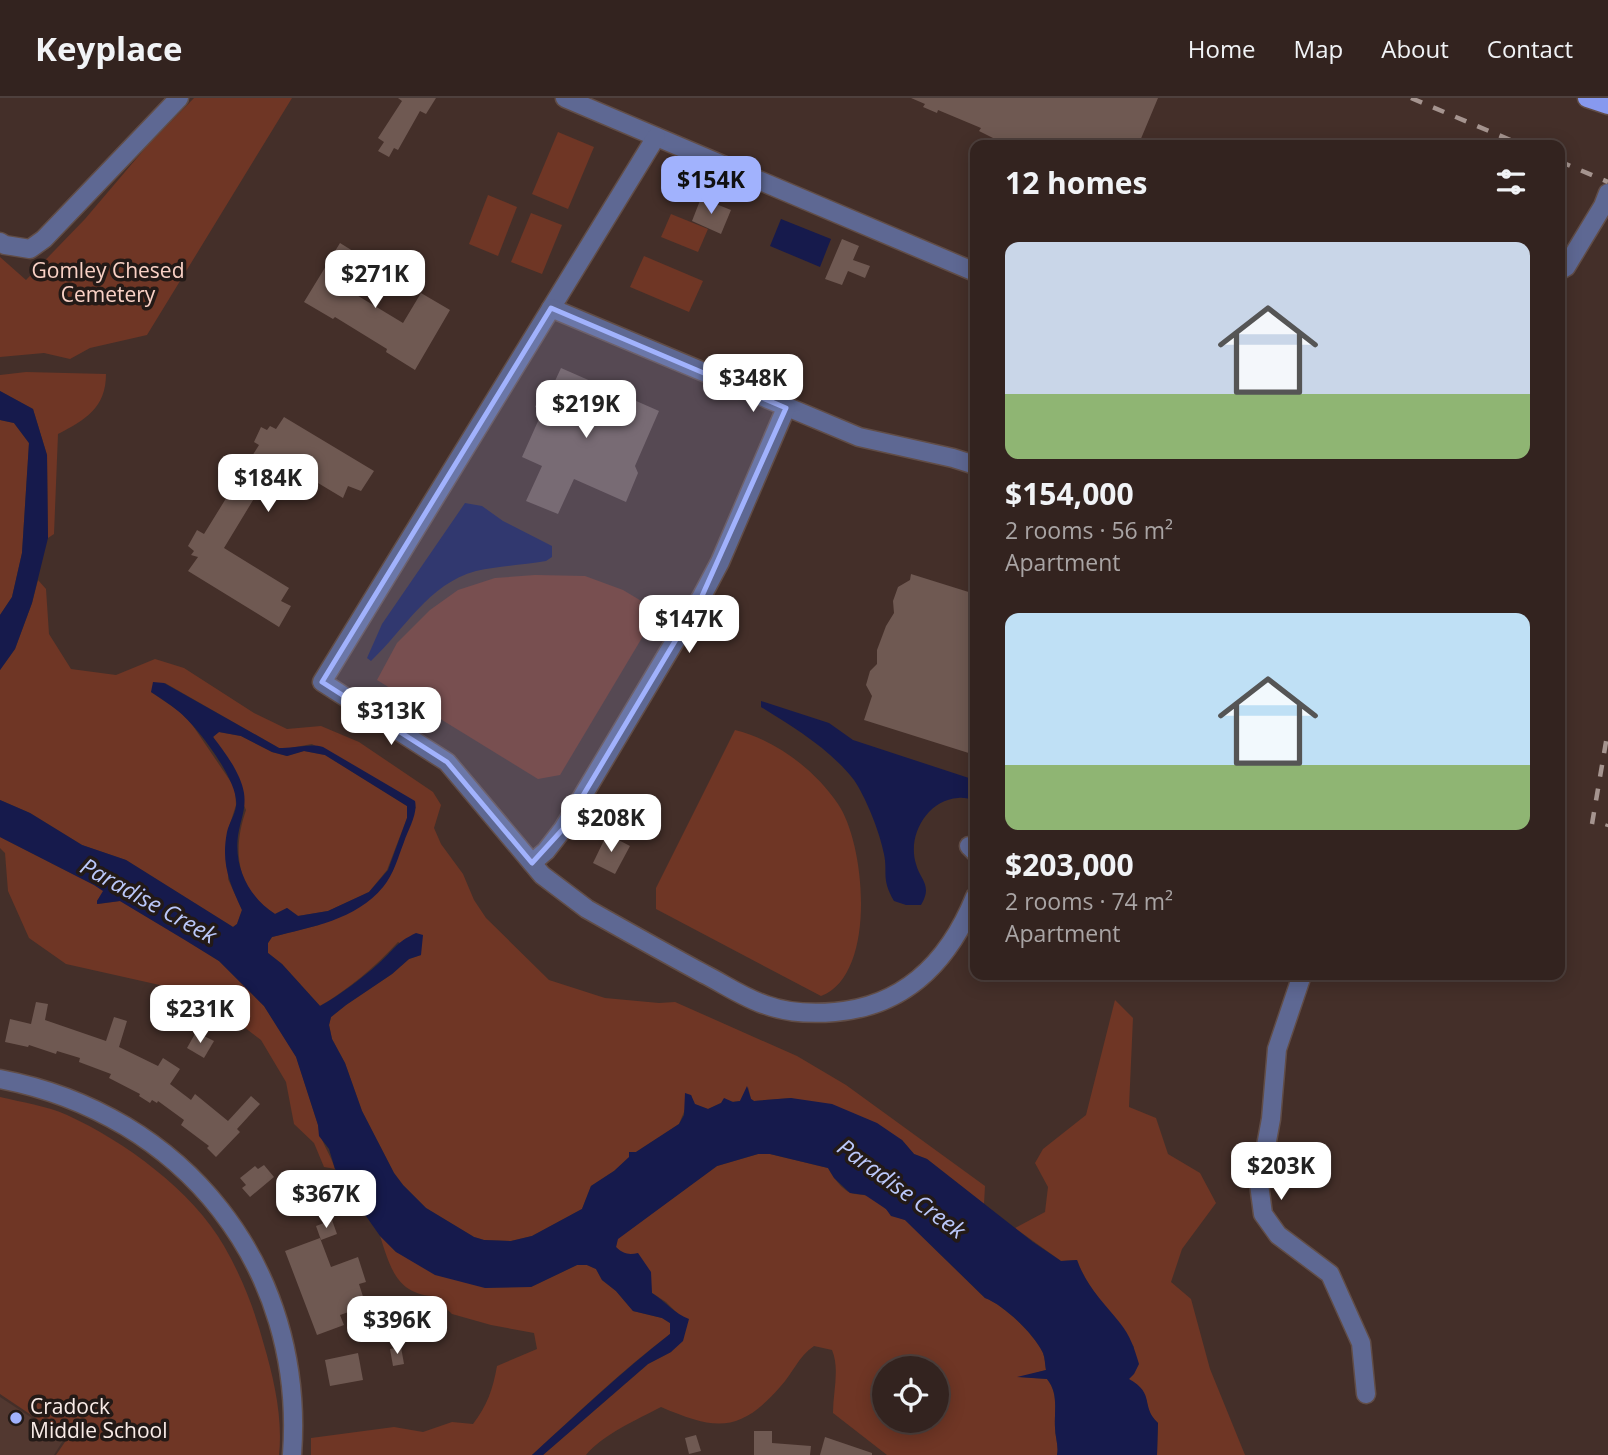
<!DOCTYPE html>
<html lang="en">
<head>
<meta charset="utf-8">
<style>
  body { margin:0; font-family:"Open Sans",sans-serif; background:#3e2f2c; color:#f1f3f6; height:100vh; display:flex; flex-direction:column; font-size:26px; white-space:nowrap }
  * { box-sizing:border-box; margin:0 }
  p { font-size:23px; color:#a9a4a4 }
  .icon { flex:none; width:38px; height:38px; fill:none; stroke:currentColor; stroke-width:2; stroke-linecap:round; stroke-linejoin:round }
  .map { position:relative; flex:1; overflow:hidden }
  .panel { position:absolute; left:970px; top:42px; width:595px; height:840px; display:flex; flex-direction:column; background:#33231f; border-radius:14px; box-shadow:0 4px 18px #0003,0 0 0 2px #4e403d }
  .panel>* { flex:none }
  .controls { position:absolute; left:872px; top:1258px; display:grid; gap:14px }
  .controls a { display:grid; place-items:center; width:77px; height:77px; border-radius:50%; background:#33231f; box-shadow:0 4px 18px #0003,0 0 0 2px #4e403d; font-size:35px }
  .price { position:absolute; translate:-50% -60px; padding:0 16px; border-radius:14px; background:#fff; color:#222; font-size:23px; line-height:46px; filter:drop-shadow(0 2px 4px #0008) }
  .price::after { content:''; position:absolute; left:50%; top:42px; width:21px; height:16px; margin-left:-10px; background:inherit; clip-path:polygon(0 0,100% 0,50% 100%) }
  .price.on { background:#a1b2fd; color:#111 }
  ul { padding:0; list-style:none }
  li { display:grid; align-content:center; gap:14px; height:371px; padding:0 35px }
  li span { display:grid; place-items:center; height:217px; border-radius:14px; color:#555 }
  li>.icon { margin-inline-start:auto }
  span .icon { width:126px; height:126px; fill:#fffc; stroke-width:1 }
  li b { font-size:30px }
  h2 { display:flex; justify-content:space-between; align-items:center; height:84px; padding:0 35px; font-size:30px }
  header { display:flex; align-items:center; gap:42px; box-sizing:border-box; height:98px; padding:0 35px; background:#33231f; border-bottom:2px solid #4e403d }
  header strong { font-size:33px }
  nav { display:flex; gap:38px; margin-inline-start:auto; font-size:24px }
  .map>svg:first-child { display:block }
  .built { fill:#523830 }
  .green { fill:#6f3625; fill-rule:evenodd }
  .water { fill:#161a4c; fill-rule:evenodd }
  .building { fill:#6f5952 }
  .lines { fill:none; stroke-linecap:round; stroke-linejoin:round }
  .minor-casing { stroke:#614d47; stroke-width:21 }
  .major-casing { stroke:#614d47; stroke-width:21 }
  .minor { stroke:#5e6893; stroke-width:18 }
  .major { stroke:#8799ef; stroke-width:18 }
  .rail { stroke:#a5948f; stroke-width:4.5; stroke-dasharray:12 12; stroke-linecap:butt }
  .marked { fill:#a1b2fd; fill-opacity:0.2; stroke:#a1b2fd; stroke-width:5; stroke-linejoin:round }
  .poi-dot { fill:#a1b2fd; stroke:#231a17; stroke-width:2.5 }
  .labels { text-anchor:middle; dominant-baseline:central; stroke-width:7; stroke-linejoin:round; paint-order:stroke }
  .park-label { font-size:21px; fill:#f9d1c5; stroke:#231a17 }
  .poi-label { font-size:21px; fill:#f9ebe7; stroke:#231a17; text-anchor:start }
  .water-label { font-size:23px; font-style:italic; fill:#bbc8fa; stroke:#231a17 }
</style>
</head>
<body>
<header>
<strong>Keyplace</strong>
<nav><a>Home</a><a>Map</a><a>About</a><a>Contact</a></nav>
</header>
<div class="map">
<svg width="1608" height="1357" viewBox="0 0 1608 1357">
  <rect width="100%" height="100%" fill="#442f29"/>
  <polygon class="built" points="0,1299 64,1341 54,1357 0,1357"/>
  <g class="green">
    <polygon points="194,0 292,0 147,237 90,250 70,261 44,255 0,259 0,159 26,182 85,121 147,48"/>
    <polygon points="558,34 594,49 568,111 532,96"/>
    <polygon points="488,97 517,109 498,158 469,146"/>
    <polygon points="531,115 562,127 542,176 511,164"/>
    <polygon points="671,116 708,131 698,154 661,139"/>
    <polygon points="644,158 703,183 689,214 630,189"/>
    <path d="M26,274L106,276C106,310 85,322 58,336L54,436L48,440L47,357L33,311L0,293V277Z"/>
    <polygon points="0,322 14,325 29,345 22,455 12,499 0,517"/>
    <polygon points="535,477 585,478 623,492 658,513 560,677 538,681 377,582 397,545 430,512 458,492 495,480"/>
    <path d="M38,482L46,491L49,536L71,571L116,577L155,561L184,570L254,615L287,631L321,628L359,644L433,694L441,707L434,730L441,746L463,776L474,802L486,820L549,882L605,900L659,905L675,904L797,958L846,987L985,1088L984,1106L927,1061L914,1056L902,1042L791,1000L754,1003L751,1001L748,989L740,1003L721,1005L708,1011L694,1006L691,997L679,1026L636,1054L614,1073L591,1088L582,1111L532,1138L511,1143L484,1142L474,1139L426,1110L403,1087L394,1075L362,1013L345,965L332,941L329,927L331,919L346,907L392,876L409,861L421,857L398,844C375,869 349,891 320,908L282,866L268,855V845L272,839L319,827L383,789L393,772L416,709L312,646L290,650H279L165,585L151,594L179,613L191,625L235,690L236,707L228,732V781L242,812L237,826L233,829L126,762L82,747L30,715L0,702V572L15,551L32,505Z"/>
    <path d="M735,632C776,642 815,672 838,706C866,747 877,877 821,898L656,811V790Z"/>
    <path d="M219,634L241,638L272,654L287,658L304,653L325,657L407,708V720L387,772L369,794L328,813L298,818L287,810L275,816C236,791 232,753 246,712L213,638Z"/>
    <path d="M0,739L94,787L104,793L97,803L98,806L120,803L185,842L219,863L264,908L296,958L318,1027C319,1041 330,1055 335,1071L324,1069L314,1045L294,1026L286,984L261,942L219,910L173,890L66,866L29,840L8,793L5,755L0,750Z"/>
    <path d="M1115,902L1133,920L1129,1009L1156,1020L1168,1056L1200,1075L1216,1105L1182,1151L1171,1184L1191,1201L1210,1271L1245,1357H1157L1158,1325C1140,1309 1155,1295 1128,1281L1134,1249C1116,1219 1089,1195 1077,1162L1061,1163L1015,1130L1045,1114L1048,1089L1035,1065L1043,1051L1086,1017Z"/>
    <path d="M0,999C21,1004 47,1008 67,1017C124,1043 193,1093 224,1148C242,1179 255,1213 264,1247C274,1281 283,1321 279,1357H56L67,1341L0,1296Z"/>
    <path d="M758,1056H770L828,1070C833,1079 842,1092 851,1095C856,1097 862,1096 868,1098C882,1105 890,1118 905,1122L985,1200C1004,1207 1034,1236 1043,1255C1045,1260 1045,1267 1046,1272L1021,1279L1047,1281C1059,1296 1054,1312 1055,1329C1055,1339 1059,1348 1057,1357H887L833,1315C833,1294 840,1271 832,1252L814,1248C798,1259 793,1275 780,1289C739,1336 715,1332 661,1309C638,1321 602,1337 586,1357H543L648,1266L671,1254L679,1217L666,1204L652,1195L629,1157L621,1154L616,1149L617,1141L717,1068ZM884,1270H936V1323H884Z"/>
    <path d="M380,1138L396,1154L531,1189L577,1167H587L596,1171L602,1182L616,1193L633,1213L662,1220L670,1225V1236C621,1273 577,1316 532,1357H311V1340L394,1329L423,1334L452,1324L473,1326C487,1308 493,1291 497,1268L537,1251L534,1235L491,1227L452,1216L433,1198C396,1196 390,1168 380,1138Z"/>
  </g>
  <g class="water">
    <polygon points="781,121 831,141 820,169 770,148"/>
    <polygon points="0,293 33,311 47,357 48,440 32,505 15,551 0,572 0,517 12,499 22,455 29,345 14,325 0,322"/>
    <path d="M465,405L482,408L503,423L552,448V459L546,463C523,467 499,468 476,473C428,486 405,531 371,563L367,560L382,526Z"/>
    <path d="M153,584L164,585L279,650C295,651 308,645 323,649L415,703C418,716 408,732 404,744C398,759 394,776 383,789C356,822 311,829 272,839L268,845V855L282,866L320,908C340,897 361,881 378,866C394,852 395,845 416,835L423,837L421,857L409,861L392,876L346,907L331,919L329,927L332,941L345,965L362,1013L394,1075L403,1087L426,1110L474,1139L484,1142L511,1143L532,1138L582,1111L591,1088L614,1073L629,1059V1054H636L679,1026L684,1017L685,995L691,997L695,1006L708,1011L721,1005L724,1000L733,1004L740,1003L747,988L751,1001L754,1003L791,1000L832,1006L877,1025L902,1042L914,1056L927,1061L1033,1144L1061,1163L1077,1162C1086,1188 1104,1205 1120,1225C1130,1237 1135,1252 1139,1266L1134,1276L1129,1281C1156,1296 1140,1308 1158,1325L1157,1357H1057C1059,1348 1055,1339 1055,1329C1054,1312 1059,1296 1047,1281L1017,1279L1046,1272C1045,1267 1045,1260 1043,1255C1034,1236 1004,1207 985,1200L905,1122L891,1118L886,1111L865,1097L850,1095L834,1080L828,1070L770,1056H758L717,1068L618,1141L616,1149C623,1156 629,1157 638,1155L651,1174L652,1195C665,1203 675,1216 689,1221L683,1243L671,1254L648,1266L543,1357H532C577,1316 621,1274 670,1236V1225L662,1220L633,1213L616,1193L602,1182L596,1171L587,1167H577L531,1189L485,1190L435,1177L396,1154L380,1138L361,1111L352,1089L335,1071L329,1051L319,1038L318,1027L296,959L264,908L219,863L185,842L120,803L97,806V803L103,793L94,787L0,739V702L30,715L82,747L126,762L233,829L237,826L242,812C229,784 221,765 227,734C229,725 235,717 236,708C240,684 197,628 178,613C170,606 160,600 151,594ZM219,634L241,638L272,654L287,658L304,653L325,657L407,708V720L388,772L369,794L328,813L298,818L287,810L275,816C247,798 232,765 239,732C242,718 246,710 244,695C241,676 225,654 213,639Z"/>
    <path d="M761,603L829,625L853,642L975,682V701C969,701 963,699 958,700C927,702 907,738 916,766C920,782 933,787 921,807H906L894,803C880,779 889,774 883,752C879,732 865,698 854,682C830,651 793,629 761,609Z"/>
  </g>
  <g class="building">
    <polygon points="398,0 436,0 426,16 420,13 398,52 394,50 389,59 378,53 384,44 378,40 402,3"/>
    <polygon points="911,0 1158,0 1140,43 1135,41 1133,47 1007,47 979,33 981,30 938,12 937,15 923,9 925,6"/>
    <polygon points="701,100 731,112 721,136 692,123"/>
    <polygon points="842,141 859,148 853,162 870,168 865,180 848,173 842,187 825,181"/>
    <polygon points="340,145 369,163 350,193 403,225 421,195 450,212 415,272 386,254 387,251 335,219 333,221 304,204"/>
    <polygon points="561,270 659,313 635,368 638,375 626,404 574,381 558,416 526,403 542,368 522,359 543,312 535,309 542,293 549,296"/>
    <polygon points="284,319 374,373 361,393 348,388 343,400 278,361 224,450 289,490 281,503 291,508 279,529 188,473 198,459 191,457 194,453 188,448 197,432 204,436 259,347 254,344 261,329 267,332 270,328 276,331"/>
    <polygon points="911,476 975,496 975,657 864,622 872,598 866,587 870,573 877,566 877,552 886,528 894,515 893,503 898,489 910,482"/>
    <polygon points="607,736 630,748 615,776 593,765"/>
    <polygon points="36,904 48,906 45,922 106,943 114,919 127,923 119,949 158,968 163,960 180,971 170,986 191,1002 195,996 228,1023 251,998 260,1006 237,1031 240,1034 216,1059 207,1050 209,1048 181,1027 184,1022 158,1003 157,1005 152,1002 150,1005 139,998 140,996 109,980 111,976 79,964 80,960 57,953 56,956 29,947 28,949 5,944 10,921 31,926"/>
    <polygon points="196,934 214,943 204,960 187,950"/>
    <polygon points="264,1067 274,1079 250,1099 242,1090 246,1087 240,1080 255,1068 258,1071"/>
    <polygon points="332,1122 337,1136 321,1142 316,1128"/>
    <polygon points="320,1140 331,1169 358,1159 366,1184 359,1186 366,1208 340,1217 344,1227 317,1237 285,1153"/>
    <polygon points="401,1249 404,1266 393,1268 390,1251"/>
    <polygon points="358,1255 363,1282 330,1288 325,1262"/>
    <polygon points="754,1333 772,1333 772,1345 811,1348 810,1357 754,1357"/>
    <polygon points="696,1337 701,1353 689,1356 685,1340"/>
    <polygon points="825,1339 872,1355 872,1357 820,1357"/>
  </g>
  <g class="lines">
    <defs>
      <g id="minor">
        <polyline points="565,0 975,174"/>
        <path d="M656,39L322,584L447,664L542,777L587,811C626,833 665,855 704,876C724,886 744,900 766,907C788,915 812,916 835,914C906,908 949,863 975,799"/>
        <polyline points="0,144 5,147 30,151 44,141 179,0"/>
        <polyline points="1559,173 1566,169 1603,108 1608,95"/>
        <polyline points="551,210 859,339 953,360 975,367"/>
        <polyline points="969,748 975,754"/>
        <polyline points="532,765 546,753 563,731 702,498 720,464 786,310"/>
        <polyline points="1302,877 1277,951 1271,1021 1259,1086 1263,1116 1278,1137 1330,1176 1361,1245 1366,1296"/>
        <path d="M0,981C184,1016 306,1169 292,1357"/>
      </g>
      <polyline id="major" points="1587,0 1608,7"/>
    </defs>
    <use href="#minor" class="minor-casing"/>
    <use href="#major" class="major-casing"/>
    <use href="#minor" class="minor"/>
    <use href="#major" class="major"/>
    <g class="rail">
      <polyline points="1411,0 1522,47"/>
      <polyline points="1559,63 1608,84"/>
      <polyline points="1592,726 1608,632"/>
      <polyline points="1607,729 1608,726"/>
    </g>
  </g>
  <path class="marked" d="M551,210L786,310L702,498L563,731L532,765L447,664L322,584Z"/>
  <circle class="poi-dot" cx="16" cy="1320" r="7"/>
  <g class="labels">
    <g class="park-label">
      <text x="108" y="172">Gomley Chesed<tspan x="108" dy="24">Cemetery</tspan></text>
    </g>
    <g class="poi-label">
      <text x="30" y="1308">Cradock<tspan x="30" dy="24">Middle School</tspan></text>
    </g>
    <g class="water-label">
      <text transform="translate(149 802) rotate(29)">Paradise Creek</text>
      <text transform="translate(902 1090) rotate(36)">Paradise Creek</text>
    </g>
  </g>
</svg>
<div class="controls">
<a><svg class="icon" aria-label="locate" viewBox="0 0 24 24"><circle cx="12" cy="12" r="6"/><path d="M12 2v4M12 18v4M2 12h4M18 12h4"/></svg></a>
</div>
<b class="price on" style="left:711px;top:118px">$154K</b>
<b class="price" style="left:375px;top:212px">$271K</b>
<b class="price" style="left:753px;top:316px">$348K</b>
<b class="price" style="left:586px;top:342px">$219K</b>
<b class="price" style="left:268px;top:416px">$184K</b>
<b class="price" style="left:689px;top:557px">$147K</b>
<b class="price" style="left:391px;top:649px">$313K</b>
<b class="price" style="left:611px;top:756px">$208K</b>
<b class="price" style="left:200px;top:947px">$231K</b>
<b class="price" style="left:1281px;top:1104px">$203K</b>
<b class="price" style="left:326px;top:1132px">$367K</b>
<b class="price" style="left:397px;top:1258px">$396K</b>
<section class="panel">
<h2>12 homes<svg class="icon" aria-label="filters" viewBox="0 0 24 24"><path d="M4 7h16M4 17h16"/><circle cx="9" cy="7" r="2"/><circle cx="15" cy="17" r="2"/></svg></h2>
<ul>
<li><span style="background:linear-gradient(#c9d6e8 70%,#8fb573 0)"><svg class="icon" aria-label="home" viewBox="0 0 24 24"><path d="M3 11l9-7 9 7M6 9v11h12V9"/></svg></span><div><b>$154,000</b><p>2 rooms · 56 m²</p><p>Apartment</p></div></li>
<li><span style="background:linear-gradient(#bfe0f5 70%,#8fb573 0)"><svg class="icon" aria-label="home" viewBox="0 0 24 24"><path d="M3 11l9-7 9 7M6 9v11h12V9"/></svg></span><div><b>$203,000</b><p>2 rooms · 74 m²</p><p>Apartment</p></div></li>
</ul>
</section>
</div>
</body>
</html>
